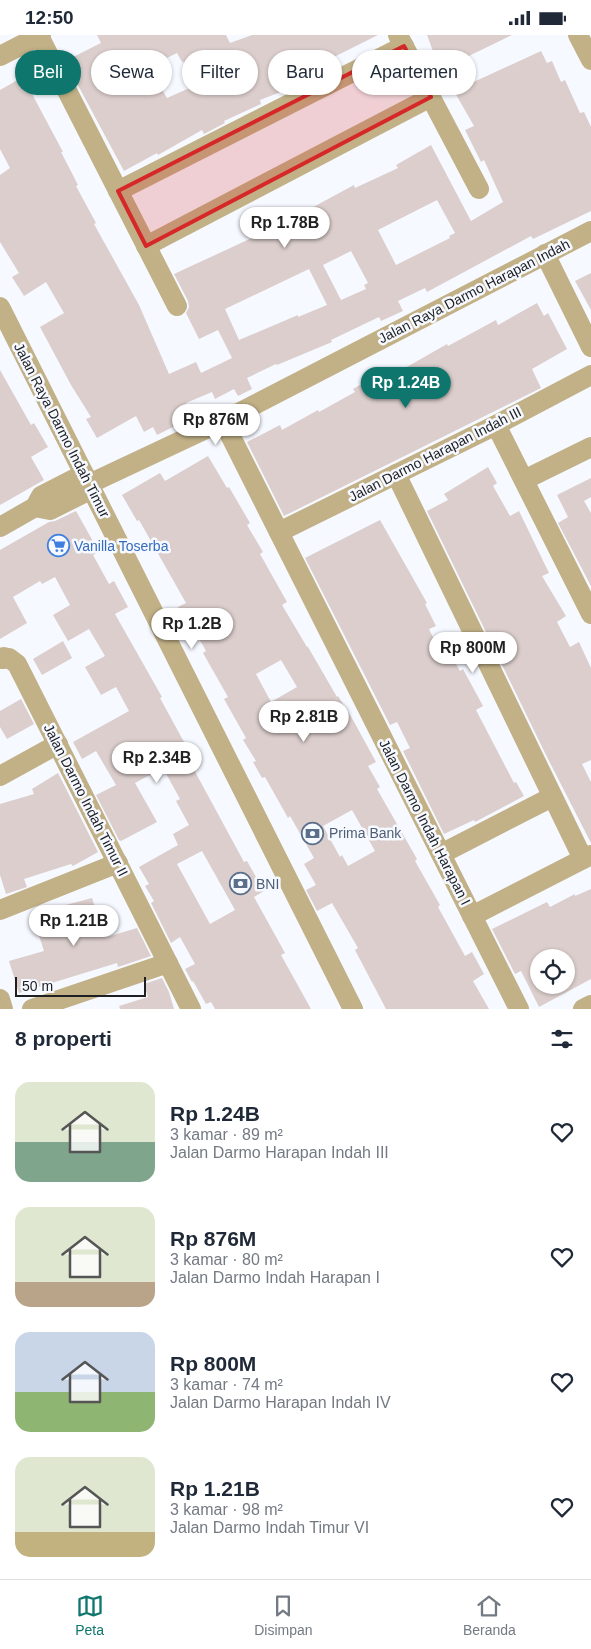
<!DOCTYPE html>
<html lang="id">
<head>
<meta charset="utf-8">
<style>
  body { margin:0; font-family:Helvetica,sans-serif; background:#f6f6f7; color:#1f2937; height:100vh; display:flex; flex-direction:column; font-size:19px; white-space:nowrap }
  * { box-sizing:border-box; margin:0 }
  p { font-size:16px; color:#747a83 }
  .icon { flex:none; width:28px; height:28px; fill:none; stroke:currentColor; stroke-width:2; stroke-linecap:round; stroke-linejoin:round }
  .map { position:relative; height:974px; overflow:hidden }
  .side { display:flex; flex-direction:column; background:#fff; flex:1 }
  .side>* { flex:none }
  .top-card { position:absolute; left:15px; top:15px; width:561px; height:45px; display:flex; gap:10px }
  .fabs { position:absolute; left:530px; top:914px; display:grid; gap:10px }
  .fabs a { display:grid; place-items:center; width:45px; height:45px; border-radius:50%; background:#fff; box-shadow:0 1px 4px #0004; font-size:25px }
  .scale { position:absolute; left:15px; bottom:12px; width:131px; box-sizing:border-box; padding-left:5px; border:2px solid #1d1f22; border-top:0; font-size:14px; line-height:18px; white-space:nowrap; color:#1d1f22; -webkit-text-stroke:4px #f6f9ff; paint-order:stroke }
  .price { position:absolute; translate:-50% -42px; padding:0 11px; border-radius:18px; background:#fff; color:#222; font-size:16px; line-height:32px; filter:drop-shadow(0 1px 2px #0008) }
  .price::after { content:''; position:absolute; left:50%; top:30px; width:15px; height:11px; margin-left:-8px; background:inherit; clip-path:polygon(0 0,100% 0,50% 100%) }
  .price.current { background:#0f766e; color:#fff }
  ul { padding:0; list-style:none }
  li { display:flex; align-items:center; gap:15px; height:125px; padding:0 15px }
  li span { display:grid; place-items:center; flex:none; width:140px; height:100px; border-radius:15px; color:#555 }
  li>.icon { margin-inline-start:auto }
  span .icon { width:60px; height:60px; fill:#fffc; stroke-width:1 }
  li b { font-size:21px }
  h2 { display:flex; justify-content:space-between; align-items:center; height:60px; padding:0 15px; font-size:21px }
  .pill { padding:0 18px; border-radius:22px; background:#fff; box-shadow:0 1px 4px #0004; font-size:18px; line-height:45px }
  .pill.current { background:#0f766e; color:#fff }
  .status { display:flex; justify-content:space-between; align-items:center; height:35px; padding:0 25px; background:#fff; direction:ltr }
  .status svg { height:14px; fill:currentColor }
  .menu { display:flex; justify-content:space-around; align-items:center; height:70px; border-top:1px solid #e0e1e3; background:#fff; font-size:14px; color:#747a83 }
  .menu a { display:grid; justify-items:center; gap:2px }
  .menu .current { color:#0f766e }
  .map>svg:first-child { display:block }
  .building { fill:#dbcecc; fill-rule:evenodd }
  .lines { fill:none; stroke-linecap:round; stroke-linejoin:round }
  .minor { stroke:#c2b186; stroke-width:20 }
  .marked { fill:#d62828; fill-opacity:0.2; stroke:#d62828; stroke-width:4; stroke-linejoin:round }
  .labels { text-anchor:middle; dominant-baseline:central; stroke-width:5; stroke-linejoin:round; paint-order:stroke }
  .street-label { font-size:14px; fill:#1d1f22; stroke:#f6f9ff }
  .shop-label { font-size:14px; fill:#366cbe; stroke:#f6f9ff; text-anchor:start }
  .service-label { font-size:14px; fill:#4e5e75; stroke:#f6f9ff; text-anchor:start }
</style>
</head>
<body>
<div class="status"><b>12:50</b><svg viewBox="0 0 49 12"><path d="M0 12V9h3v3zM5 12V6h3v6zM10 12V3h3v9zM15 12V0h3v12zM26 1h20v11H26zM47 4h2v5h-2z"/></svg></div>
<div class="map">
<svg width="591" height="974" viewBox="0 0 591 974">
  <rect width="100%" height="100%" fill="#f6f9ff"/>
  <g class="building">
    <path d="M97,0H226L230,8L252,0H378L324,27L328,36L309,46L260,65L261,69L224,86L225,88L204,99L202,95L158,120L157,118L124,136L65,26L101,8ZM177,18L182,27L183,26L194,51L167,63L149,32Z"/>
    <polygon points="427,0 512,0 440,35"/>
    <path d="M541,16L547,28L552,26L561,47L565,45L580,78L584,77L591,92V176L533,204L531,201L427,257L425,253L398,266L403,276L381,286L379,282L331,305L332,307L277,330L276,329L247,343L252,354L238,361L234,354L215,364L212,357L186,368L194,385L180,392L179,389L157,400L153,392L144,397L136,381L97,403L86,384L91,382L71,350L40,292L64,278L46,247L24,261L12,242L19,238L0,207V140L10,133L0,114V55L23,42L63,117H61L78,150L76,151L96,188L94,189L139,270L169,339L196,327L201,338L232,323L218,295L199,304L186,278L189,272L188,266L174,239L280,190L354,150L355,153L398,133L396,130L431,110L471,186L503,167L484,125L481,127L465,95L474,91L454,56ZM437,165L455,198L449,201L450,203L396,230L378,195ZM351,216L368,248L364,250L366,254L341,265L323,230ZM309,234L327,270L298,282V280L239,305L225,274Z"/>
    <polygon points="591,238 591,275 575,246"/>
    <polygon points="537,268 544,281 548,278 567,314 532,334 541,353 284,481 247,407 280,390 282,395 318,375 319,377 355,357 353,354 388,334 391,341 447,309 448,311 496,285 498,290"/>
    <polygon points="0,335 31,390 34,388 48,412 31,422 44,445 0,470"/>
    <path d="M208,421L227,453L229,452L250,488L247,490L263,517L260,519L287,567L282,570L307,612H308L337,662L338,661L353,685L376,727L368,731L380,752L377,754L417,824L415,826L440,870L438,872L465,921L472,917L484,939L473,946L489,974H386L355,915L358,913L332,868L317,876L316,874L306,855L316,850L304,829L314,823L290,781L288,783L265,742L262,743L253,727L256,726L243,705L246,703L224,664L228,662L203,618L206,616L193,593L190,595L178,572L186,568L139,485L137,486L122,460L160,438L165,446ZM281,625L297,652L271,667L256,639ZM352,775L375,816L348,831L342,820L340,822L323,791Z"/>
    <polygon points="488,432 497,448 493,451 510,481 519,476 549,538 542,541 566,581 557,587 570,612 579,607 591,633 591,725 582,729 591,747 591,808 546,720 427,476 448,465 444,459"/>
    <polygon points="591,443 591,462 584,466 591,478 591,551 558,488 568,482 557,460"/>
    <path d="M76,476L99,517L93,520L109,549L114,546L128,572L115,579L162,662L160,663L190,718L186,720L244,827L247,826L264,856L254,862L285,918L281,920L311,974H215L211,967L206,969L193,946L192,947L185,934L195,929L180,902L171,908L151,868L154,866L145,851L149,849L139,832L178,810L173,799L189,790L176,766L180,764L163,733L135,748L157,787L121,806L119,805L96,760L116,750L96,716L82,724L73,707L129,676L116,652L101,660L85,632L105,621L89,594L68,606L53,580L70,570L55,542L42,549L40,546L13,562L27,588L0,604V515L49,487L55,486ZM202,816L235,875L210,889L177,829Z"/>
    <polygon points="380,485 427,568 425,569 436,591 429,594 443,623 450,619 460,636 463,634 483,671 476,675 514,748 516,747 524,761 475,787 474,785 444,799 403,716 410,713 397,687 390,690 305,523"/>
    <polygon points="63,606 72,623 42,640 33,624"/>
    <polygon points="21,664 34,689 7,704 0,692 0,676"/>
    <polygon points="58,738 98,817 73,831 71,829 24,844 27,852 6,859 0,840 0,769 34,759 32,754"/>
    <path d="M591,854V944L539,972L521,936L515,939L492,894L547,867L550,872L575,859V861ZM539,922H566V950H539Z"/>
    <polygon points="92,863 104,900 106,900 107,902 137,893 151,921 118,932 117,928 19,958 9,926 44,916 32,879"/>
    <polygon points="162,943 169,957 174,974 120,974 119,971 148,962 144,949"/>
  </g>
  <g class="lines">
    <g class="minor">
      <polyline points="398,0 479,154"/>
      <polyline points="578,0 591,25"/>
      <polyline points="39,1 177,271"/>
      <polyline points="0,21 41,0"/>
      <polyline points="118,156 404,11"/>
      <polyline points="146,211 431,62"/>
      <polyline points="545,219 591,312"/>
      <polyline points="0,272 353,974"/>
      <polyline points="223,386 519,974"/>
      <polyline points="496,390 591,579"/>
      <polyline points="396,439 583,824"/>
      <polyline points="524,445 591,412"/>
      <polyline points="89,449 223,386 591,196"/>
      <polyline points="35,472 50,475 92,454"/>
      <polyline points="0,492 35,472 41,461 84,439"/>
      <polyline points="279,497 496,390 591,340"/>
      <polyline points="0,624 4,622 4,624 9,623 17,629 191,974"/>
      <polyline points="0,741 58,709"/>
      <polyline points="441,819 552,762"/>
      <polyline points="0,875 118,828"/>
      <polyline points="472,881 591,820"/>
      <polyline points="0,964 3,974"/>
      <polyline points="32,974 168,928"/>
      <polyline points="583,974 591,970"/>
    </g>
  </g>
  <path class="marked" d="M404,11L431,62L146,211L118,156Z"/>
  <defs>
    <symbol id="supermarket-ring" viewBox="-11 -11 22 22"><circle r="9.5" fill="#f6f9ff" stroke="#3f7fe0" stroke-width="1.5"/><path d="M-6-5.5h2.5l.6 2H6L4.5 2H-2.5L-4.4-4H-6ZM-1.5 3.2a1.3 1.3 0 1 0 .1 0ZM3 3.2a1.3 1.3 0 1 0 .1 0Z" fill="#3f7fe0"/></symbol>
    <symbol id="bank-ring" viewBox="-11 -11 22 22"><circle r="9.5" fill="#f6f9ff" stroke="#5c6f8a" stroke-width="1.5"/><path d="M-6-4H6V4H-6ZM0-2.3a2.3 2.3 0 1 0 0 4.6a2.3 2.3 0 1 0 0-4.6Z" fill="#5c6f8a"/></symbol>
  </defs>
  <g fill-rule="evenodd">
    <use href="#supermarket-ring" x="46" y="498" width="25" height="25"/>
    <use href="#bank-ring" x="300" y="786" width="25" height="25"/>
    <use href="#bank-ring" x="228" y="836" width="25" height="25"/>
  </g>
  <g class="labels">
    <g class="street-label">
      <text transform="translate(474 256) rotate(-27)">Jalan Raya Darmo Harapan Indah</text>
      <text transform="translate(62 395) rotate(63)">Jalan Raya Darmo Indah Timur</text>
      <text transform="translate(435 419) rotate(-27)">Jalan Darmo Harapan Indah III</text>
      <text transform="translate(86 765) rotate(63)">Jalan Darmo Indah Timur II</text>
      <text transform="translate(425 787) rotate(63)">Jalan Darmo Indah Harapan I</text>
    </g>
    <g class="shop-label">
      <text x="74" y="511">Vanilla Toserba</text>
    </g>
    <g class="service-label">
      <text x="329" y="798">Prima Bank</text>
      <text x="256" y="849">BNI</text>
    </g>
  </g>
</svg>
<div class="fabs">
<a><svg class="icon" aria-label="locate" viewBox="0 0 24 24"><circle cx="12" cy="12" r="6"/><path d="M12 2v4M12 18v4M2 12h4M18 12h4"/></svg></a>
</div>
<div class="scale">50 m</div>
<b class="price" style="left:285px;top:214px">Rp 1.78B</b>
<b class="price current" style="left:406px;top:374px">Rp 1.24B</b>
<b class="price" style="left:216px;top:411px">Rp 876M</b>
<b class="price" style="left:192px;top:615px">Rp 1.2B</b>
<b class="price" style="left:473px;top:639px">Rp 800M</b>
<b class="price" style="left:304px;top:708px">Rp 2.81B</b>
<b class="price" style="left:157px;top:749px">Rp 2.34B</b>
<b class="price" style="left:74px;top:912px">Rp 1.21B</b>
<div class="top-card">
<a class="pill current">Beli</a>
<a class="pill">Sewa</a>
<a class="pill">Filter</a>
<a class="pill">Baru</a>
<a class="pill">Apartemen</a>
</div>
</div>
<section class="side">
<h2>8 properti<svg class="icon" aria-label="filters" viewBox="0 0 24 24"><path d="M4 7h16M4 17h16"/><circle cx="9" cy="7" r="2"/><circle cx="15" cy="17" r="2"/></svg></h2>
<ul>
<li><span style="background:linear-gradient(#dfe7d0 60%,#7fa58c 0)"><svg class="icon" aria-label="home" viewBox="0 0 24 24"><path d="M3 11l9-7 9 7M6 9v11h12V9"/></svg></span><div><b>Rp 1.24B</b><p>3 kamar · 89 m²</p><p>Jalan Darmo Harapan Indah III</p></div><svg class="icon" aria-label="heart" viewBox="0 0 24 24"><path d="M12 20l-8-8c-3-5 5-10 8-4 3-6 11-1 8 4z"/></svg></li>
<li><span style="background:linear-gradient(#dfe7d0 75%,#b9a48a 0)"><svg class="icon" aria-label="home" viewBox="0 0 24 24"><path d="M3 11l9-7 9 7M6 9v11h12V9"/></svg></span><div><b>Rp 876M</b><p>3 kamar · 80 m²</p><p>Jalan Darmo Indah Harapan I</p></div><svg class="icon" aria-label="heart" viewBox="0 0 24 24"><path d="M12 20l-8-8c-3-5 5-10 8-4 3-6 11-1 8 4z"/></svg></li>
<li><span style="background:linear-gradient(#c9d6e8 60%,#8fb573 0)"><svg class="icon" aria-label="home" viewBox="0 0 24 24"><path d="M3 11l9-7 9 7M6 9v11h12V9"/></svg></span><div><b>Rp 800M</b><p>3 kamar · 74 m²</p><p>Jalan Darmo Harapan Indah IV</p></div><svg class="icon" aria-label="heart" viewBox="0 0 24 24"><path d="M12 20l-8-8c-3-5 5-10 8-4 3-6 11-1 8 4z"/></svg></li>
<li><span style="background:linear-gradient(#dfe7d0 75%,#c2b280 0)"><svg class="icon" aria-label="home" viewBox="0 0 24 24"><path d="M3 11l9-7 9 7M6 9v11h12V9"/></svg></span><div><b>Rp 1.21B</b><p>3 kamar · 98 m²</p><p>Jalan Darmo Indah Timur VI</p></div><svg class="icon" aria-label="heart" viewBox="0 0 24 24"><path d="M12 20l-8-8c-3-5 5-10 8-4 3-6 11-1 8 4z"/></svg></li>
</ul>
</section>
<nav class="menu">
<a class="current"><svg class="icon" aria-label="map" viewBox="0 0 24 24"><path d="M3 6l6-2 6 2 6-2v14l-6 2-6-2-6 2zM9 4v14M15 6v14"/></svg>Peta</a>
<a><svg class="icon" aria-label="saved" viewBox="0 0 24 24"><path d="M7 4h10v16l-5-4-5 4z"/></svg>Disimpan</a>
<a><svg class="icon" aria-label="home" viewBox="0 0 24 24"><path d="M3 11l9-7 9 7M6 9v11h12V9"/></svg>Beranda</a>
</nav>
</body>
</html>
